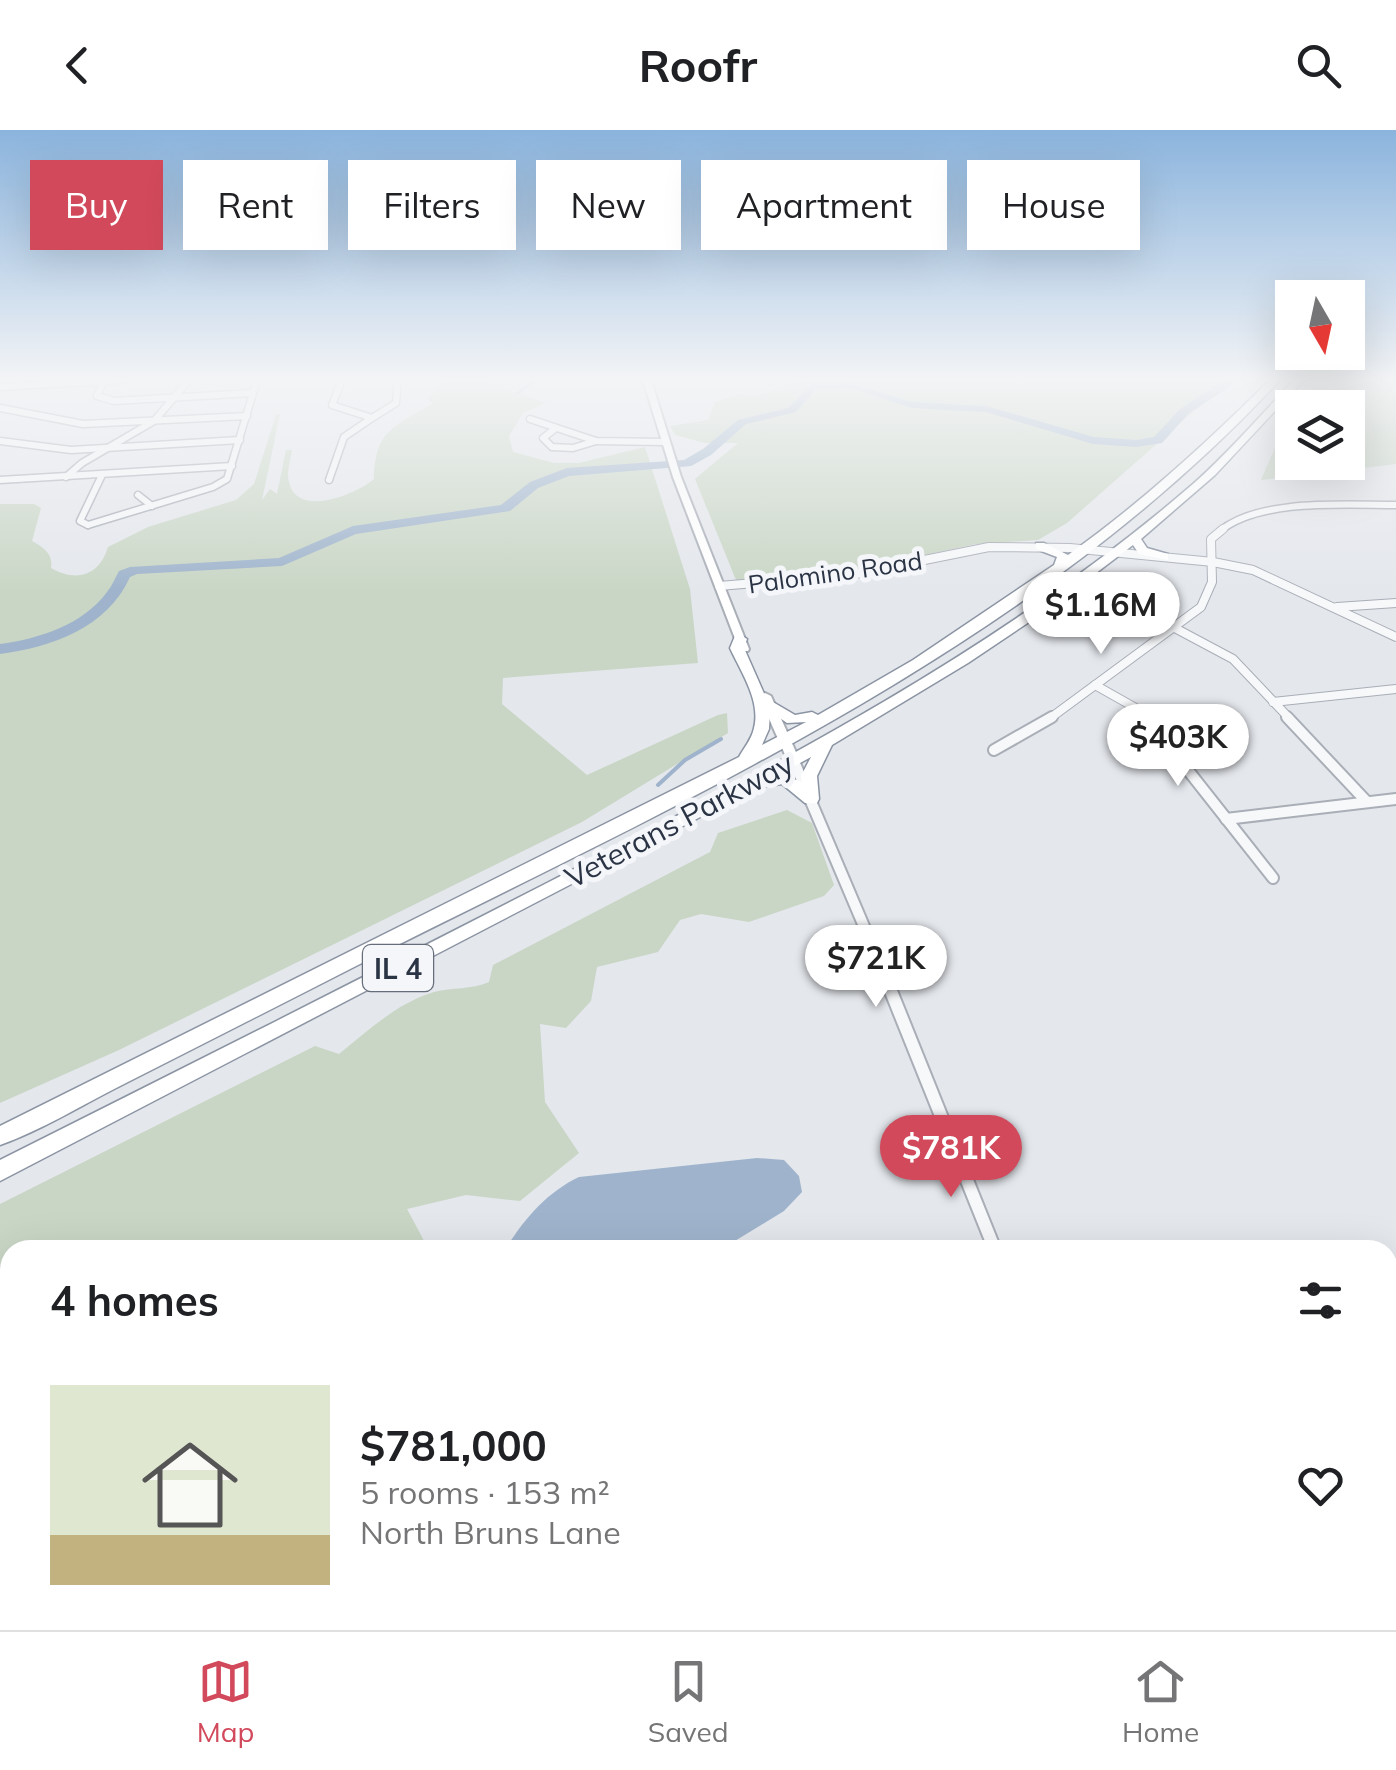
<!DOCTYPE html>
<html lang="en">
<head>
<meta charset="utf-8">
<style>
  body { margin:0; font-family:Mulish,sans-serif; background:#f6f6f6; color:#202124; height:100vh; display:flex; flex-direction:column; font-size:38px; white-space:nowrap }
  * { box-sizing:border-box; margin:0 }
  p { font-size:32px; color:#757577 }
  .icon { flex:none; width:55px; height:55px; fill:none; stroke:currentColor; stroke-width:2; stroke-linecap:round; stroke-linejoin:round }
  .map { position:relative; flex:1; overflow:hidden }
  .drawer { position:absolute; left:0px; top:1110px; width:1398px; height:390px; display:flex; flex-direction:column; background:#fff; border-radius:30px 30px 0 0; box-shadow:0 10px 40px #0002 }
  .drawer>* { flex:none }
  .hud { position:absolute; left:30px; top:30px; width:1338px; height:90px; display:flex; gap:20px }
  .needle { width:65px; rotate:171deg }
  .tools { position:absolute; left:1275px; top:150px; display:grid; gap:20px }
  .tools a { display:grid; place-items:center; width:90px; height:90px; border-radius:0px; background:#fff; box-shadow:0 10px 40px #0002; font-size:50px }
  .price { position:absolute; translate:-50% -85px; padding:0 22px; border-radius:35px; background:#fff; color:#222; font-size:32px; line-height:65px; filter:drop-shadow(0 2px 5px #0008) }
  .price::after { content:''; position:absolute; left:50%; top:60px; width:30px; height:22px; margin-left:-15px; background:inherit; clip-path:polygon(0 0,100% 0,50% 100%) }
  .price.selected { background:#d1495b; color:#fff }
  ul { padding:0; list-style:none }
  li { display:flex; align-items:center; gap:30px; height:250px; padding:0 50px }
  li+li { border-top:2px solid #e0e0e0 }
  li span { display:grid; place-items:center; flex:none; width:280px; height:200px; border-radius:0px; color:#555 }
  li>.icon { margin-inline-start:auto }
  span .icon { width:120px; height:120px; fill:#fffc; stroke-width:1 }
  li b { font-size:42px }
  h2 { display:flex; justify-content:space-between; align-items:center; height:120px; padding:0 50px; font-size:42px }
  .chip { padding:0 35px; border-radius:0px; background:#fff; box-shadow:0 10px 40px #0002; font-size:35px; line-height:90px }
  .chip.selected { background:#d1495b; color:#fff }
  header { display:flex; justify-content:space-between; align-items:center; height:130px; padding:0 50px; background:#fff; font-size:45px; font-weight:700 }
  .dock { display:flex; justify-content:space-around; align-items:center; height:140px; border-top:2px solid #e0e0e0; background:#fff; font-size:28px; color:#757577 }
  .dock a { display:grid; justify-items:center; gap:5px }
  .dock .selected { color:#d1495b }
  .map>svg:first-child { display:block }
  .green { fill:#c9d6c5 }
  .water { fill:#9fb4cc }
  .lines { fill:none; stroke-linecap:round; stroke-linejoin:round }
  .stream-far1 { stroke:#9fb4cc; stroke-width:2.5 }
  .stream { stroke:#9fb4cc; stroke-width:4 }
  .river { fill:#9fb4cc; fill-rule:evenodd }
  .minor-far4-casing { stroke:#a9aeb7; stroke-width:9 }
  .minor-far3-casing { stroke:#a9aeb7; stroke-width:10 }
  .minor-far2-casing { stroke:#a9aeb7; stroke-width:14 }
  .minor-far1-casing { stroke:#a9aeb7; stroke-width:16 }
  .minor-casing { stroke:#a9aeb7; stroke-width:19 }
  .secondary-casing { stroke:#a9aeb7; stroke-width:4 }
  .trunk-casing { stroke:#8b94a3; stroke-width:3 }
  .minor-far4 { stroke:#f7f8fa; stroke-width:6 }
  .minor-far3 { stroke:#f7f8fa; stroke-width:8 }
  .minor-far2 { stroke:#f7f8fa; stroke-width:10 }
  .minor-far1 { stroke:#f7f8fa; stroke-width:12 }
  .minor { stroke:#f7f8fa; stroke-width:15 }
  .secondary { fill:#fff; fill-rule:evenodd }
  .trunk { fill:#fff; fill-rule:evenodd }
  .labels { text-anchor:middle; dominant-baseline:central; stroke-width:10; stroke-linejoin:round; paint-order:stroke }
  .far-street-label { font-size:25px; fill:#2b3445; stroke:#f4f6f9 }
  .shield { fill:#f4f6f9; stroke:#676e7b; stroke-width:2.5 }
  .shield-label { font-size:28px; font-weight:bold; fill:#2b3445 }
  .street-label { font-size:30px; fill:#2b3445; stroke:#f4f6f9 }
</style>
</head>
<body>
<header><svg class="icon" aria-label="back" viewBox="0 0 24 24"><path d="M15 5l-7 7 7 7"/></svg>Roofr<svg class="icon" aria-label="search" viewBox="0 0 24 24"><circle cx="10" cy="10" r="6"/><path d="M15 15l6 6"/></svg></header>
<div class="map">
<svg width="1396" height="1500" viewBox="0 0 1396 1500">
  <rect width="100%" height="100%" fill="#e4e7ec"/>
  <g class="green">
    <path d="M444,251H483L546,273L523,283L509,306L513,322L554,333H579L645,317L690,459L698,533L503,548L502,574L587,645L718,585L727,583L728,603L582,692L119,920L0,973V374H34L41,378L32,411C44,418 53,423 51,438C75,452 99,447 108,417L148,397L236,370L254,354L276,285L280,284L262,370L270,359L277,364L286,320H292C291,329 286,343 289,352C297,389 357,364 374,349C375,300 394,297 433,273L427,269Z"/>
    <polygon points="800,251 1228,251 1067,393 1038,410 976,414 855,440 736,450 695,349 738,313 705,313 675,305 670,296 708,290 715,272 739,264 756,266"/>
    <polygon points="1358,251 1396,251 1396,334 1261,350 1280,306 1292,299 1292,332 1348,332 1348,278 1309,277 1334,258 1363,254"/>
    <path d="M787,680L812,693L834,755L824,766L749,792L701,784L680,790L658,822L597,837L591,871L566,898L540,894L545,972L579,1023L520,1071L466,1065L407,1079L429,1120H10V1248L0,1240V1074L315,916L339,924C369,900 397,873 434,862C453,857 471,860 489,852L493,835L710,722L718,703Z"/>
    <polygon points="10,1250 10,1472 0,1499 0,1274"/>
    <polygon points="357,1490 600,1490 599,1500 362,1500"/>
  </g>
  <path class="water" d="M757,1028L784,1030L799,1046L802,1062L784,1081L720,1120H505C523,1090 547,1062 579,1047Z"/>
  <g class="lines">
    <polyline class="stream-far1" points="518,263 535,250"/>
    <polyline class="stream" points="658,655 685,630 721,609"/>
    <path class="river" d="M1224,250H1235L1228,258L1188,284L1162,313L1136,317L1093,314L986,282L912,278L851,258L816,259L796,282L746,294L711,325L691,336L569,346L538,358L510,381L356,404L282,436L137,444L130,447C107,498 52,517 0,524V514C38,509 83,495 107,462C112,456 115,448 119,441L130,437L279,428L353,396L501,375L530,352L567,338L684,330L703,319L738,290L788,278L813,253L842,251L912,272L986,276L1094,307L1136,310L1154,307L1180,279Z"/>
    <defs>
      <g id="minor-far4">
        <polyline points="103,252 97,266 114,271 253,263"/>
        <polyline points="0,257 122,250"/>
        <polyline points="0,278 83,294 247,286"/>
        <polyline points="372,288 396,273 398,250"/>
        <polyline points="530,289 596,311 664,312"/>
        <polyline points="556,298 543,308 552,317 573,318 596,311"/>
        <polyline points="0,311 71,320 240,310"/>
        <polyline points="66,347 82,333 154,291 189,250"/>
        <polyline points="0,350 232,336"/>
        <polyline points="329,350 344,307 372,288 332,275 342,250"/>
        <polyline points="138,365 152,376"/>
        <polyline points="88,395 213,357 227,349 257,250"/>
        <polyline points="88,395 80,391 102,345"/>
        <path d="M1220,401C1260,368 1347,375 1396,375"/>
      </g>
      <g id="minor-far3">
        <polyline points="719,456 850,445 989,417 1070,418 1213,432 1253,440 1396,507"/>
        <polyline points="1337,477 1396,473"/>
        <polyline points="1173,497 1233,529 1290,589"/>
        <polyline points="1095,555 1141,581 1148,589"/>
        <polyline points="1273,572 1396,559"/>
        <polyline points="1049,589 1201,477 1212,452 1211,409 1223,399"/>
      </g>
      <g id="minor-far2">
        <polyline points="1146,587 1273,748"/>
        <polyline points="1287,587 1367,672"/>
        <polyline points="994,620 1052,587"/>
        <polyline points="793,629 877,827"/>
        <polyline points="1226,689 1396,669"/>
      </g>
      <polyline id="minor-far1" points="876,824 995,1120"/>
      <polyline id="minor" points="1141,1490 1145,1500"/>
      <g id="secondary">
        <polygon points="643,250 651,250 681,347 749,519 748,521 740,521 739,519 673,347"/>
        <polygon points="765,563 771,566 799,629 797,632 789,632 787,629 759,566"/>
      </g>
      <g id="trunk">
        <path d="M1270,250H1280C1030,520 681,672 358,835C280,875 201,915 122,955C82,975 42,1000 0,1015V996L739,627C743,619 752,609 754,598C761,571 741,542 730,518L735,506L740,505L747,509L744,518L766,568L795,585L812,582L818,585L913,530L1054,435L1057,427L1036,419V413H1044L1068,425C1141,373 1206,313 1270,250ZM770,581L787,593L806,592L762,615L769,599Z"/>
        <path d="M1294,250H1304L1215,345L1141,409L1147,418L1168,424V430L1139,424L1133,415L1050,478L968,533L832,615L817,646L819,669L817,673H805L782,654L756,658L0,1051V1030C182,939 364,847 545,754C771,638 1000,521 1193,354C1229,322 1261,285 1294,250ZM811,627L801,646L802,652L780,644Z"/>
      </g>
    </defs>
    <use href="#minor-far4" class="minor-far4-casing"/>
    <use href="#minor-far3" class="minor-far3-casing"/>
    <use href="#minor-far2" class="minor-far2-casing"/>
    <use href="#minor-far1" class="minor-far1-casing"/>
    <use href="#minor" class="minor-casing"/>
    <use href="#secondary" class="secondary-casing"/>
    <use href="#trunk" class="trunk-casing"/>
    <use href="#minor-far4" class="minor-far4"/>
    <use href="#minor-far3" class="minor-far3"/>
    <use href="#minor-far2" class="minor-far2"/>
    <use href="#minor-far1" class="minor-far1"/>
    <use href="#minor" class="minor"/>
    <use href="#secondary" class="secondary"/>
    <use href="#trunk" class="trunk"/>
  </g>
  <linearGradient id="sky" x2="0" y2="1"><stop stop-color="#8bb4dd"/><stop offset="0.54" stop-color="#f3f4f6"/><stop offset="1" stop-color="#f3f4f6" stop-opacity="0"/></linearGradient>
  <rect width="1396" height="461" fill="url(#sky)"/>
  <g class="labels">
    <g class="far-street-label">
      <text transform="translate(835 442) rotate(-8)">Palomino Road</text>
    </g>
    <rect class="shield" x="363" y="815" width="70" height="46" rx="8"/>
    <g class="shield-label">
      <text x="398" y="838">IL 4</text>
    </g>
    <g class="street-label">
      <text transform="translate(679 690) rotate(-28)">Veterans Parkway</text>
    </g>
  </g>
</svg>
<div class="tools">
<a><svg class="needle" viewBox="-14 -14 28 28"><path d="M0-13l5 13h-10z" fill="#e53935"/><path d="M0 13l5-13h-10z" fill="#757577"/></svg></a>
<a><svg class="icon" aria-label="layers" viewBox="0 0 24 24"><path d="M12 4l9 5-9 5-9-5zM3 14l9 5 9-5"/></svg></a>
</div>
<b class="price" style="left:1101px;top:527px">$1.16M</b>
<b class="price" style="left:1178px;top:659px">$403K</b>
<b class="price" style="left:876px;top:880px">$721K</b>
<b class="price selected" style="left:951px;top:1070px">$781K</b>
<div class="hud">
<a class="chip selected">Buy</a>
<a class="chip">Rent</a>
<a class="chip">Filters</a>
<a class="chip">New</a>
<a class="chip">Apartment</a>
<a class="chip">House</a>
</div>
<section class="drawer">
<h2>4 homes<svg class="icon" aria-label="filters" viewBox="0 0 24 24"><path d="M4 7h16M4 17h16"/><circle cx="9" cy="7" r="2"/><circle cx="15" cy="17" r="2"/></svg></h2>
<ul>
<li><span style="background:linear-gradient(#dfe7d0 75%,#c2b280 0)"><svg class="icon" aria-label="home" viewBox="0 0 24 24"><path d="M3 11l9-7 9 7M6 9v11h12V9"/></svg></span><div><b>$781,000</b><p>5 rooms · 153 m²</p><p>North Bruns Lane</p></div><svg class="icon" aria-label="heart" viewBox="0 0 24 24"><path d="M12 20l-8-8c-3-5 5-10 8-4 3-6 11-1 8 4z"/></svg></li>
</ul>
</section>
</div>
<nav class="dock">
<a class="selected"><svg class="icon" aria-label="map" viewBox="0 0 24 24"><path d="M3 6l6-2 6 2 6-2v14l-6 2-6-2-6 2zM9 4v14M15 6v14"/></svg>Map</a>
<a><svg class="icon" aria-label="saved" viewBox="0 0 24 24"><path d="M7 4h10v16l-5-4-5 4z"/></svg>Saved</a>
<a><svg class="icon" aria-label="home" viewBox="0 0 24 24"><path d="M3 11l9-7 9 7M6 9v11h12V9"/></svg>Home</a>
</nav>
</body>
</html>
